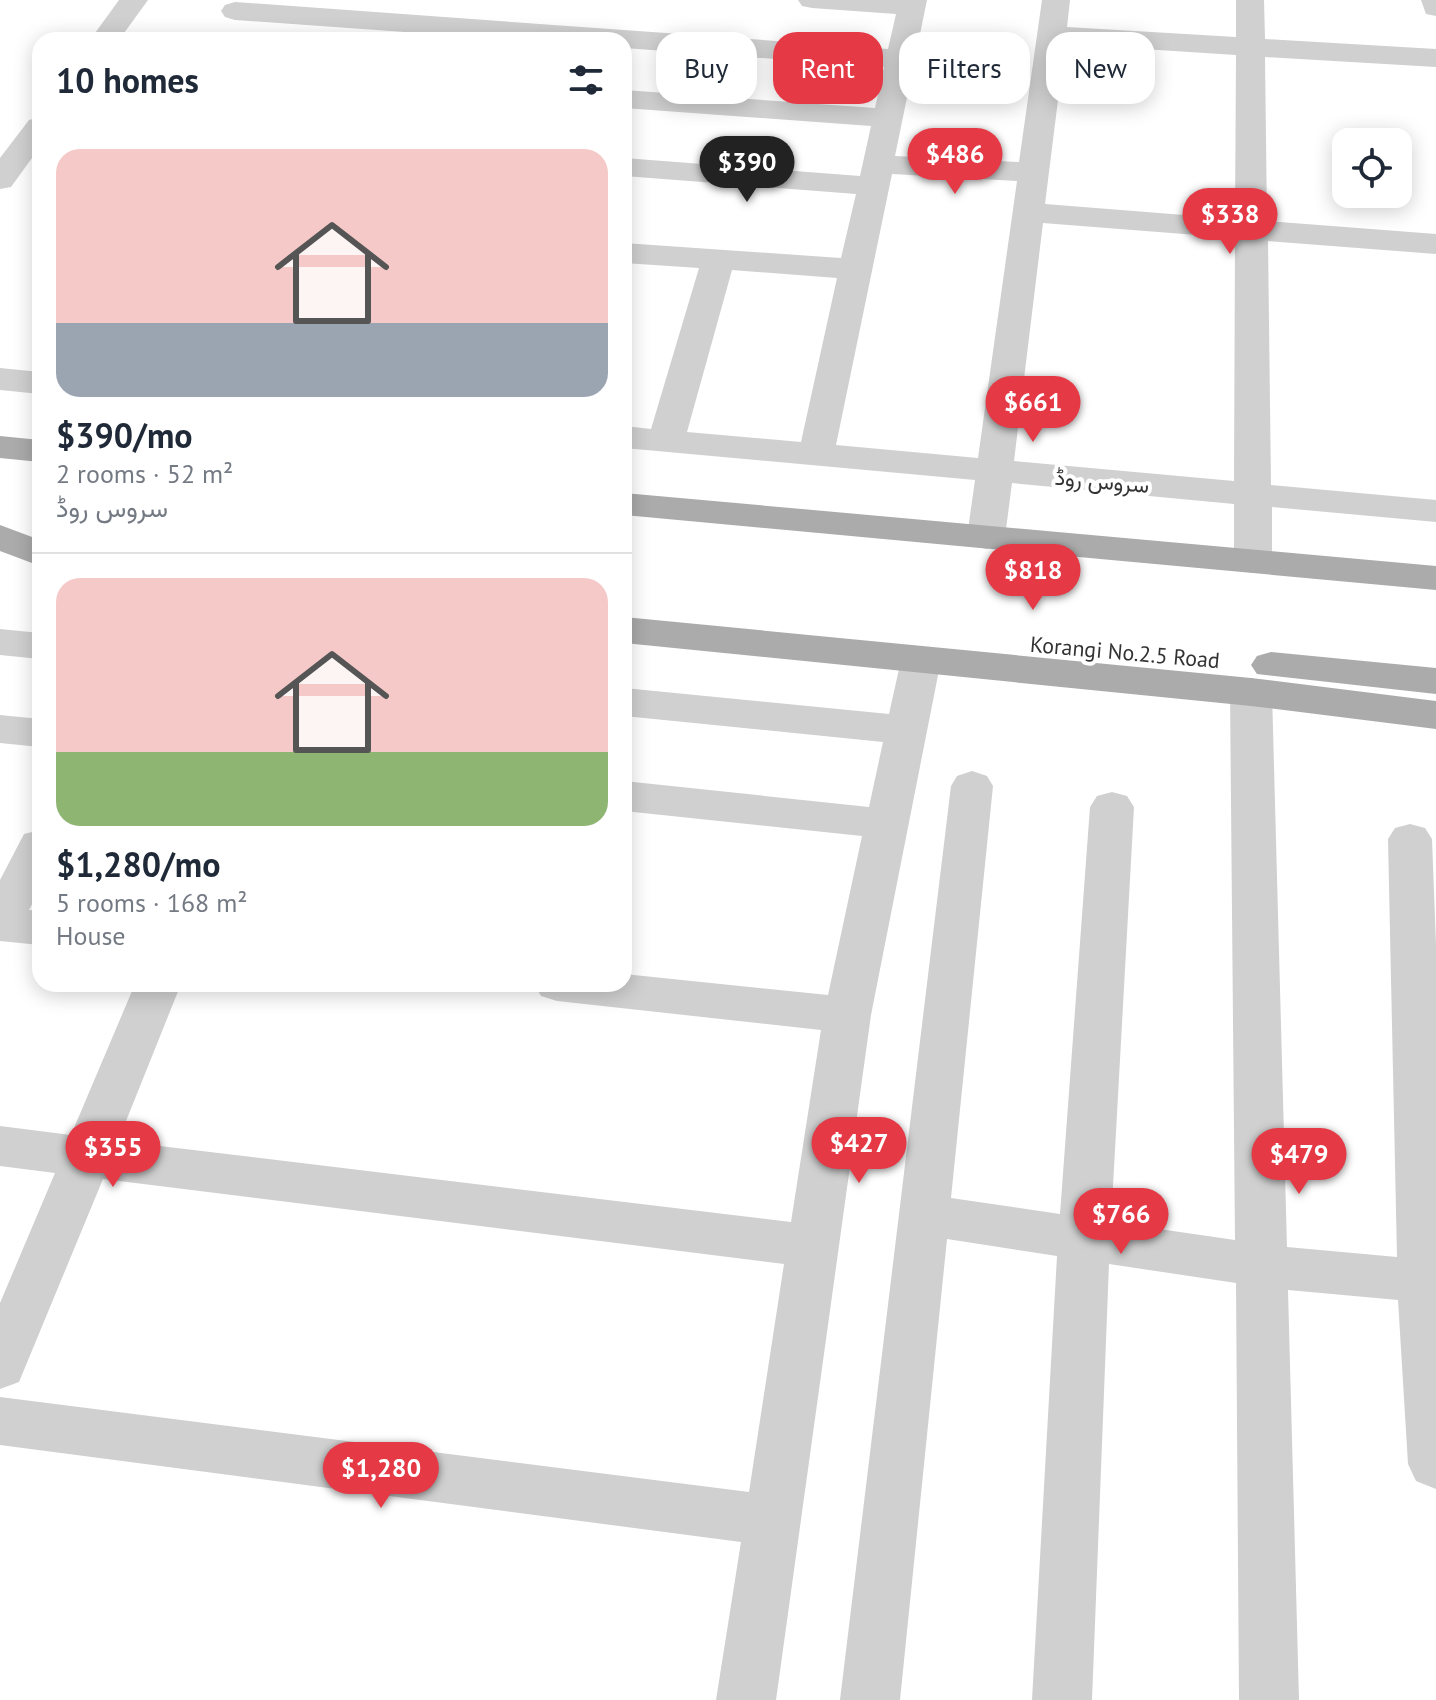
<!DOCTYPE html>
<html lang="en">
<head>
<meta charset="utf-8">
<style>
  body { margin:0; font-family:"PT Sans",Vazirmatn,sans-serif; background:#f6f6f7; color:#1f2937; height:100vh; display:flex; flex-direction:column; font-size:30px; white-space:nowrap }
  * { box-sizing:border-box; margin:0 }
  p { font-size:26px; color:#747a83 }
  .icon { flex:none; width:44px; height:44px; fill:none; stroke:currentColor; stroke-width:2; stroke-linecap:round; stroke-linejoin:round }
  .map { position:relative; flex:1; overflow:hidden }
  .details { position:absolute; left:32px; top:32px; width:600px; height:960px; display:flex; flex-direction:column; background:#fff; border-radius:24px; box-shadow:0 4px 20px #0003 }
  .details>* { flex:none }
  .banner { position:absolute; left:656px; top:32px; width:660px; height:72px; display:flex; gap:16px }
  .buttons { position:absolute; left:1332px; top:128px; display:grid; gap:16px }
  .buttons a { display:grid; place-items:center; width:80px; height:80px; border-radius:16px; background:#fff; box-shadow:0 4px 20px #0003; font-size:40px }
  .price { position:absolute; translate:-50% -68px; padding:0 18px; border-radius:28px; background:#e63946; color:#fff; font-size:26px; line-height:52px; filter:drop-shadow(0 2px 4px #0008) }
  .price::after { content:''; position:absolute; left:50%; top:48px; width:24px; height:18px; margin-left:-12px; background:inherit; clip-path:polygon(0 0,100% 0,50% 100%) }
  .price.selected { background:#222; color:#fff }
  ul { padding:0; list-style:none }
  li { display:grid; align-content:center; gap:16px; height:424px; padding:0 24px }
  li+li { border-top:2px solid #e0e1e3 }
  li span { display:grid; place-items:center; height:248px; border-radius:24px; color:#555 }
  li>.icon { margin-inline-start:auto }
  span .icon { width:144px; height:144px; fill:#fffc; stroke-width:1 }
  li b { font-size:34px }
  h2 { display:flex; justify-content:space-between; align-items:center; height:96px; padding:0 24px; font-size:34px }
  .pill { padding:0 28px; border-radius:24px; background:#fff; box-shadow:0 4px 20px #0003; font-size:28px; line-height:72px }
  .pill.selected { background:#e63946; color:#fff }
  .map>svg:first-child { display:block }
  .lines { fill:none; stroke-linecap:round; stroke-linejoin:round }
  .minor { fill:#d0d0d0; fill-rule:evenodd }
  .major { fill:#ababab; fill-rule:evenodd }
  .labels { text-anchor:middle; dominant-baseline:central; stroke-width:8; stroke-linejoin:round; paint-order:stroke }
  .street-label { font-size:22px; fill:#333; stroke:#fff }
</style>
</head>
<body>
<div class="map">
<svg width="1436" height="1700" viewBox="0 0 1436 1700">
  <rect width="100%" height="100%" fill="#fff"/>
  <g class="lines">
    <g class="minor">
      <polygon points="119,0 148,0 119,40 90,40"/>
      <path d="M798,0H927L895,156L1019,162L1042,0H1070L1067,27L1236,37V0H1264L1265,39L1436,49V67L1265,57L1267,221L1436,234V254L1268,241L1271,485L1436,500V522L1272,507V561L1267,569L1253,573L1239,569L1234,561V504L1012,483L1005,537L999,545L986,549L973,545L967,537L975,480L624,448V426L651,429L699,268L624,263V243L841,258L856,194L624,176V158L860,176L871,126L624,108V90L875,108L884,67L624,48V40H517L235,20L225,17L221,11L225,5L235,2L888,49L896,14L812,8L802,6ZM1065,44L1236,55L1235,219L1045,204ZM892,174L1017,181L978,458L836,445ZM1043,223L1235,238L1234,481L1014,461ZM732,270L837,278L801,442L687,432Z"/>
      <polygon points="1421,0 1436,0 1436,16 1426,14"/>
      <polygon points="40,117 40,147 11,187 0,189 0,158 29,120"/>
      <polygon points="0,368 40,372 40,394 0,390"/>
      <polygon points="0,629 40,633 40,659 0,655"/>
      <polygon points="921,647 935,651 941,660 871,1015 776,1700 716,1700 741,1542 0,1445 0,1397 749,1492 784,1264 103,1179 19,1382 0,1389 0,1303 55,1173 0,1166 0,1126 71,1135 135,984 181,984 118,1141 791,1222 821,1030 557,1001 541,996 534,984 624,984 624,974 828,995 862,836 624,811 624,781 869,807 883,742 624,716 624,688 889,714 901,660 907,651"/>
      <polygon points="1251,678 1266,682 1272,692 1287,1247 1397,1257 1388,839 1395,828 1410,824 1425,828 1432,839 1436,945 1436,1489 1416,1481 1408,1464 1398,1300 1288,1290 1299,1700 1239,1700 1236,1283 1109,1264 1092,1700 1032,1700 1057,1256 947,1239 900,1700 840,1700 951,786 957,776 972,771 987,776 993,786 951,1198 1060,1214 1090,807 1097,796 1112,792 1127,796 1134,807 1111,1222 1235,1240 1230,692 1236,682"/>
      <polygon points="0,715 40,719 40,747 0,743"/>
      <polygon points="40,830 40,889 29,910 40,911 40,945 0,941 0,880 24,834"/>
    </g>
    <g class="major">
      <polygon points="0,436 40,440 40,462 0,458"/>
      <polygon points="624,493 1436,566 1436,590 624,515"/>
      <polygon points="0,525 40,540 40,566 0,551"/>
      <polygon points="624,617 1251,678 1436,701 1436,729 1251,706 624,643"/>
      <polygon points="1271,652 1436,668 1436,694 1257,674 1251,665 1257,656"/>
    </g>
  </g>
  <g class="labels">
    <g class="street-label">
      <text transform="translate(1102 481) rotate(5)">سروس روڈ</text>
      <text transform="translate(1125 652) rotate(5)">Korangi No.2.5 Road</text>
    </g>
  </g>
</svg>
<div class="buttons">
<a><svg class="icon" aria-label="locate" viewBox="0 0 24 24"><circle cx="12" cy="12" r="6"/><path d="M12 2v4M12 18v4M2 12h4M18 12h4"/></svg></a>
</div>
<b class="price" style="left:955px;top:196px">$486</b>
<b class="price selected" style="left:747px;top:204px">$390</b>
<b class="price" style="left:1230px;top:256px">$338</b>
<b class="price" style="left:1033px;top:444px">$661</b>
<b class="price" style="left:1033px;top:612px">$818</b>
<b class="price" style="left:859px;top:1185px">$427</b>
<b class="price" style="left:113px;top:1189px">$355</b>
<b class="price" style="left:1299px;top:1196px">$479</b>
<b class="price" style="left:1121px;top:1256px">$766</b>
<b class="price" style="left:381px;top:1510px">$1,280</b>
<div class="banner">
<a class="pill">Buy</a>
<a class="pill selected">Rent</a>
<a class="pill">Filters</a>
<a class="pill">New</a>
</div>
<section class="details">
<h2>10 homes<svg class="icon" aria-label="filters" viewBox="0 0 24 24"><path d="M4 7h16M4 17h16"/><circle cx="9" cy="7" r="2"/><circle cx="15" cy="17" r="2"/></svg></h2>
<ul>
<li><span style="background:linear-gradient(#f6c9c9 70%,#9aa5b1 0)"><svg class="icon" aria-label="home" viewBox="0 0 24 24"><path d="M3 11l9-7 9 7M6 9v11h12V9"/></svg></span><div><b>$390/mo</b><p>2 rooms · 52 m²</p><p>سروس روڈ</p></div></li>
<li><span style="background:linear-gradient(#f6c9c9 70%,#8fb573 0)"><svg class="icon" aria-label="home" viewBox="0 0 24 24"><path d="M3 11l9-7 9 7M6 9v11h12V9"/></svg></span><div><b>$1,280/mo</b><p>5 rooms · 168 m²</p><p>House</p></div></li>
</ul>
</section>
</div>
</body>
</html>
